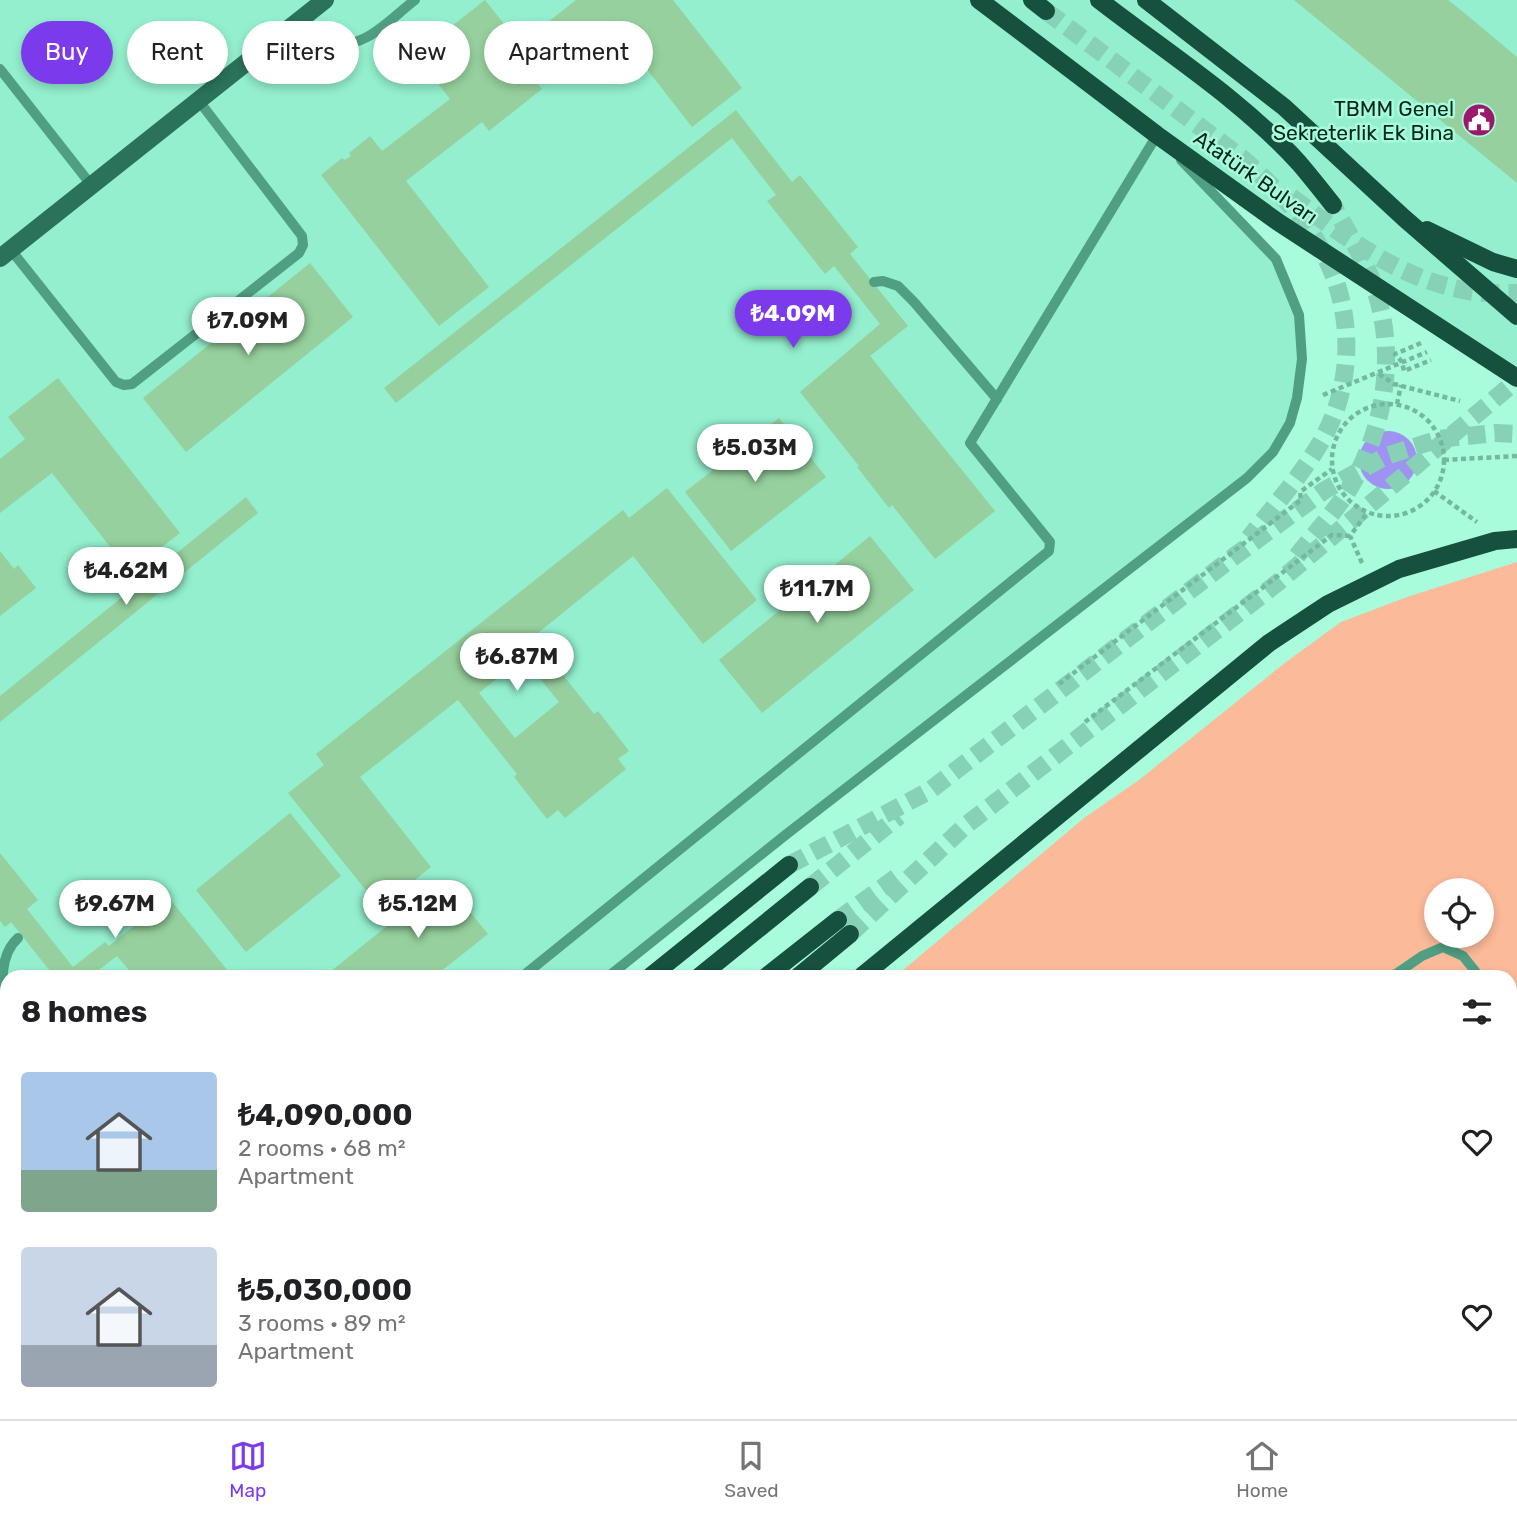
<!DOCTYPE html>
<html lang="en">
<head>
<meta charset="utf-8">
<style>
  body { margin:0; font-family:Rubik,sans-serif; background:#f6f6f6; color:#202124; height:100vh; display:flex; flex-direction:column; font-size:26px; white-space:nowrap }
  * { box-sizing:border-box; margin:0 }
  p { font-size:23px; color:#757577 }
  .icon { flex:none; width:38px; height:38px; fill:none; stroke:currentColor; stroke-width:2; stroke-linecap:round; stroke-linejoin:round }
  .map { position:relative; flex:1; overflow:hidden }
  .sheet { position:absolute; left:0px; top:970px; width:1517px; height:450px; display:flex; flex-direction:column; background:#fff; border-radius:21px 21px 0 0; box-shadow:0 4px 10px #0003 }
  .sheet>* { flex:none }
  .banner { position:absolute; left:21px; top:21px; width:700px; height:63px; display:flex; gap:14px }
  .controls { position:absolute; left:1424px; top:878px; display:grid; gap:14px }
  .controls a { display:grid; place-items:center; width:70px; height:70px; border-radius:50%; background:#fff; box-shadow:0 4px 10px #0003; font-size:35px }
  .price { position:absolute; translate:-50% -60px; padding:0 16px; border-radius:24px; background:#fff; color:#222; font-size:23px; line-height:46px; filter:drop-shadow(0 2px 4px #0008) }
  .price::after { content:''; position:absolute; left:50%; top:42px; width:21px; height:16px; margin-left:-10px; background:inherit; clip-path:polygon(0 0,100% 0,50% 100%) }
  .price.on { background:#7c3aed; color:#fff }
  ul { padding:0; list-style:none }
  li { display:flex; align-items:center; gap:21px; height:175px; padding:0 21px }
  li span { display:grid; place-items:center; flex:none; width:196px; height:140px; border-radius:7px; color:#555 }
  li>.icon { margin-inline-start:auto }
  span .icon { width:84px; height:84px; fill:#fffc; stroke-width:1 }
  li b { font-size:30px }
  h2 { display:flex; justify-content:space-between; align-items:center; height:84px; padding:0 21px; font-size:30px }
  .chip { padding:0 24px; border-radius:32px; background:#fff; box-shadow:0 4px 10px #0003; font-size:24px; line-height:63px }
  .chip.on { background:#7c3aed; color:#fff }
  .tabs { display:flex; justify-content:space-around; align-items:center; height:98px; border-top:2px solid #e0e0e0; background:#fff; font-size:19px; color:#757577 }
  .tabs a { display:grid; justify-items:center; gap:4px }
  .tabs .on { color:#7c3aed }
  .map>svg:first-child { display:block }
  .built { fill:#93efcd }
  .green { fill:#fbba99; fill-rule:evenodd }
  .water { fill:#9e92f2 }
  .building { fill:#96d09e; fill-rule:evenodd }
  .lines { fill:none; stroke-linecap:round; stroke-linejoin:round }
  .primary-tunnel { stroke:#87d1b6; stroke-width:18; stroke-dasharray:18 9; stroke-linecap:butt }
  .path { stroke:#74b99f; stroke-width:4.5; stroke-dasharray:5 3.5; stroke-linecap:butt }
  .lane { stroke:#509f83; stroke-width:10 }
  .secondary { stroke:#2a725a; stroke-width:18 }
  .primary { stroke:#16513f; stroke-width:18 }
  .labels { text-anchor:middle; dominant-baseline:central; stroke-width:5; stroke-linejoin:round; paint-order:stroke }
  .poi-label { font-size:21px; fill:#03271c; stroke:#a8fcdc; text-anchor:end }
  .street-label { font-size:21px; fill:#03271c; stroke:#a8fcdc }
</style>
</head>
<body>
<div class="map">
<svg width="1517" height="1419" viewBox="0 0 1517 1419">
  <rect width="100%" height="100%" fill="#a8fcdc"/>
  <polygon class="built" points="0,0 1517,0 1517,378 1161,138 1276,259 1299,315 1297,398 1273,452 609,976 7,976 7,1288 0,1280"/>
  <g class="green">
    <path d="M1517,562V1217L1510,1208V976H896L1084,818L1139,780L1286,662L1341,622L1407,597ZM1437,891H1482V936H1437Z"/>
    <polygon points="1517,1325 1517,1419 1424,1419 1419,1412 1510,1412 1510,1331"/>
    <polygon points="376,1412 1325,1412 1330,1419 370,1419"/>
  </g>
  <circle class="water" cx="1388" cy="460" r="29"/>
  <g class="building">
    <polygon points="485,0 520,44 576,0 673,0 742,88 692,127 610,22 535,80 542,89 489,131 482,122 406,181 489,287 439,326 321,175 342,158 345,160 351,156 349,153 370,136 382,151 450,99 415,55"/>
    <polygon points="1294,0 1448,0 1462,11 1517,57 1517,183"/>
    <polygon points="736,110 792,182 800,175 858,247 850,254 908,326 870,356 995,511 935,559 892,505 889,508 857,467 859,466 800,392 880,324 834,266 825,274 767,201 776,195 732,138 396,403 384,388"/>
    <polygon points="310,263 353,317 186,452 143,398"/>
    <polygon points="58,378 180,533 130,572 52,473 0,513 0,459 25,439 8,417"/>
    <polygon points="779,418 826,477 731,551 685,492"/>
    <path d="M667,488L757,600L703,644L633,556L533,637L594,714L598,711L629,751L618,759L626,769L565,818L558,810L547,819L514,777L517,774L458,700L360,777L431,867L380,908L288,793L324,765L316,754L623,510L629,518ZM523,658L559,702L515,738L479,693Z"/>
    <polygon points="246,497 258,513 0,722 0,696"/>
    <polygon points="870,536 914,590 762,713 719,660"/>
    <polygon points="0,551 14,569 18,565 36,588 0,616"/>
    <polygon points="290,813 341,876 246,952 196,890"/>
    <polygon points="0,853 38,900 27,909 73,967 105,942 109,946 169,898 228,971 231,969 237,976 134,976 117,956 91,976 54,976 11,922 5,927 0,921"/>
    <polygon points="444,880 488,934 435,976 325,976"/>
    <polygon points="1510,1208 1517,1217 1517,1325 1510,1331"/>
    <polygon points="1325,1412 1419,1412 1424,1419 1330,1419"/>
  </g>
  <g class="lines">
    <g class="primary-tunnel">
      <path d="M1046,11L1243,159C1274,186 1306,219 1325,256C1354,313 1354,384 1322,440C1302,475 1274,506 1249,538"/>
      <path d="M1291,197C1350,240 1399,280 1474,292C1488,294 1503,293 1517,293"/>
      <path d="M1297,556C1315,533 1338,509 1352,484C1389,419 1399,336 1366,267C1357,246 1344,226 1333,205"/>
      <polyline points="789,865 929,791 1236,555 1325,490 1386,456 1439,439 1495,433 1517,434"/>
      <polyline points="810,887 899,816"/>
      <polyline points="838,920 897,877"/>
      <polyline points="850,934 965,826 1276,584 1517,380"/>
      <polyline points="155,1419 164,1412"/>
      <polyline points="217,1419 225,1412"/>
    </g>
    <g class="path">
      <polyline points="1421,343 1395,354 1402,362 1404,371 1431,360"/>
      <polyline points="1379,374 1394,384 1460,401"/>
      <polyline points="1323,395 1427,352"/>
      <circle cx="1388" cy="460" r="56"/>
      <polyline points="1397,404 1401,385"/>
      <polyline points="1444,460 1517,456"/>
      <polyline points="1434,491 1477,522"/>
      <polyline points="1362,563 1350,536 1367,513"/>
      <polyline points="1059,684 1301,500 1300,492 1332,469"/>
      <polyline points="1085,722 1332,535 1350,536"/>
      <polyline points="990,1412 996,1419"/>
      <polyline points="1170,1412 1176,1419"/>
    </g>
    <g class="lane">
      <path d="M298,21C308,28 320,38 331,42C362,53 392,17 415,0"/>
      <polyline points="0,69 92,186"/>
      <polyline points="11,250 116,382 124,385 132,384 299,253 303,245 302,236 199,101"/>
      <polyline points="874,282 883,281 898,286 914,302 997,399"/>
      <polyline points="523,976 1049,551 1050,542 970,443 1157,135 1160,138"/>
      <polyline points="609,976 788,833 1247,478 1273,452 1290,423 1297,398 1302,359 1299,315 1276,259 1181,160"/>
      <polyline points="1393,976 1422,956 1443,947 1463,956 1479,976"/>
      <path d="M7,1007C0,986 0,954 18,938"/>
      <polyline points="1510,1016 1517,1025"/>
      <polyline points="1510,1143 1517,1151"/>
      <polyline points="0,1183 7,1177"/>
      <polyline points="836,1419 844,1412"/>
    </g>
    <g class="secondary">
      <polyline points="0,258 325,0"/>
      <polyline points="0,1280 7,1288"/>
      <polyline points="80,1412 82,1419"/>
    </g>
    <g class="primary">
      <polyline points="979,0 1157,135 1278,222 1517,378"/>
      <polyline points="1032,0 1046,11"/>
      <path d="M1099,0C1166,52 1242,100 1299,163C1311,177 1322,191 1333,205"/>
      <polyline points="1146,0 1284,107 1404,218 1517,316"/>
      <polyline points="1427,230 1493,262 1517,269"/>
      <polyline points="651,976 789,865"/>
      <polyline points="700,976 810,887"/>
      <polyline points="767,976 838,920"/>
      <polyline points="799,976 850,934"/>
      <polyline points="862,976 1269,643 1328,604 1399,569 1495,541 1517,539"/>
      <polyline points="239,1412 272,1416 293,1412"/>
      <polyline points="95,1419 102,1412"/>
    </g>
  </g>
  <defs>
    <symbol id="civic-disc" viewBox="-11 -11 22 22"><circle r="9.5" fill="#9c186b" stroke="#a8fcdc"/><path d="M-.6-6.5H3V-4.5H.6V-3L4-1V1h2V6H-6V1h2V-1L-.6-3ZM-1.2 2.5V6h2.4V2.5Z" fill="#fff"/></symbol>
  </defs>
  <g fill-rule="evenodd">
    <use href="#civic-disc" x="1460" y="101" width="38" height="38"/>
  </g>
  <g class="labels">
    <g class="poi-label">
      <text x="1454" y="108">TBMM Genel<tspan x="1454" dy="24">Sekreterlik Ek Bina</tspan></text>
    </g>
    <g class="street-label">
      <text transform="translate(1256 177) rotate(35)">Atatürk Bulvarı</text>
    </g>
  </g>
</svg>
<div class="controls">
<a><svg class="icon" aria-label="locate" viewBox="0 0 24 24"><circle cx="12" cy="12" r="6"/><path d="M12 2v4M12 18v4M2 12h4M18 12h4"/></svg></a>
</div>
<b class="price on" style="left:793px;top:350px">₺4.09M</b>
<b class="price" style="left:248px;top:357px">₺7.09M</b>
<b class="price" style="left:755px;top:484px">₺5.03M</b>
<b class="price" style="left:126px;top:607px">₺4.62M</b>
<b class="price" style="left:817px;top:625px">₺11.7M</b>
<b class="price" style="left:517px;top:693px">₺6.87M</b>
<b class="price" style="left:115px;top:940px">₺9.67M</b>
<b class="price" style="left:418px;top:940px">₺5.12M</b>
<div class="banner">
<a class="chip on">Buy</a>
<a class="chip">Rent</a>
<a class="chip">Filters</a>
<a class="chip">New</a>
<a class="chip">Apartment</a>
</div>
<section class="sheet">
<h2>8 homes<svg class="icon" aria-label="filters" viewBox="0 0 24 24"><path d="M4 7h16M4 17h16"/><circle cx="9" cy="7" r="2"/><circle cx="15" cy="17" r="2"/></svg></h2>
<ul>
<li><span style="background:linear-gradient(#a9c7e8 70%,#7fa58c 0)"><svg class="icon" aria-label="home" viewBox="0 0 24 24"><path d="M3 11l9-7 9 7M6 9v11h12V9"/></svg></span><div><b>₺4,090,000</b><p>2 rooms · 68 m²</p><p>Apartment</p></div><svg class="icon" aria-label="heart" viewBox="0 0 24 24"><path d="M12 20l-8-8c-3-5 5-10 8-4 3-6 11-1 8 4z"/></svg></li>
<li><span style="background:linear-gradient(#c9d6e8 70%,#9aa5b1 0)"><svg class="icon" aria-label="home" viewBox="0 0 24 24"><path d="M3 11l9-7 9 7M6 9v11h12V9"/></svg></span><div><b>₺5,030,000</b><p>3 rooms · 89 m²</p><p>Apartment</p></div><svg class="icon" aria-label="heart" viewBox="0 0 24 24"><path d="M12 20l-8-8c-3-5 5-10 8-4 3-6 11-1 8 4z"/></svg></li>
</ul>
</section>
</div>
<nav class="tabs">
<a class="on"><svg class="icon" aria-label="map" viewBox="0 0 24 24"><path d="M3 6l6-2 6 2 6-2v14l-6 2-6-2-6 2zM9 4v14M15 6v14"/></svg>Map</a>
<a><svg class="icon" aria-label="saved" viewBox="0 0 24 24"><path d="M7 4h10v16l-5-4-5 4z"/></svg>Saved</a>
<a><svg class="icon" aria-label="home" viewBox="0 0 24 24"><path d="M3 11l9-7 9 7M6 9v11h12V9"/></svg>Home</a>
</nav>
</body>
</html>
